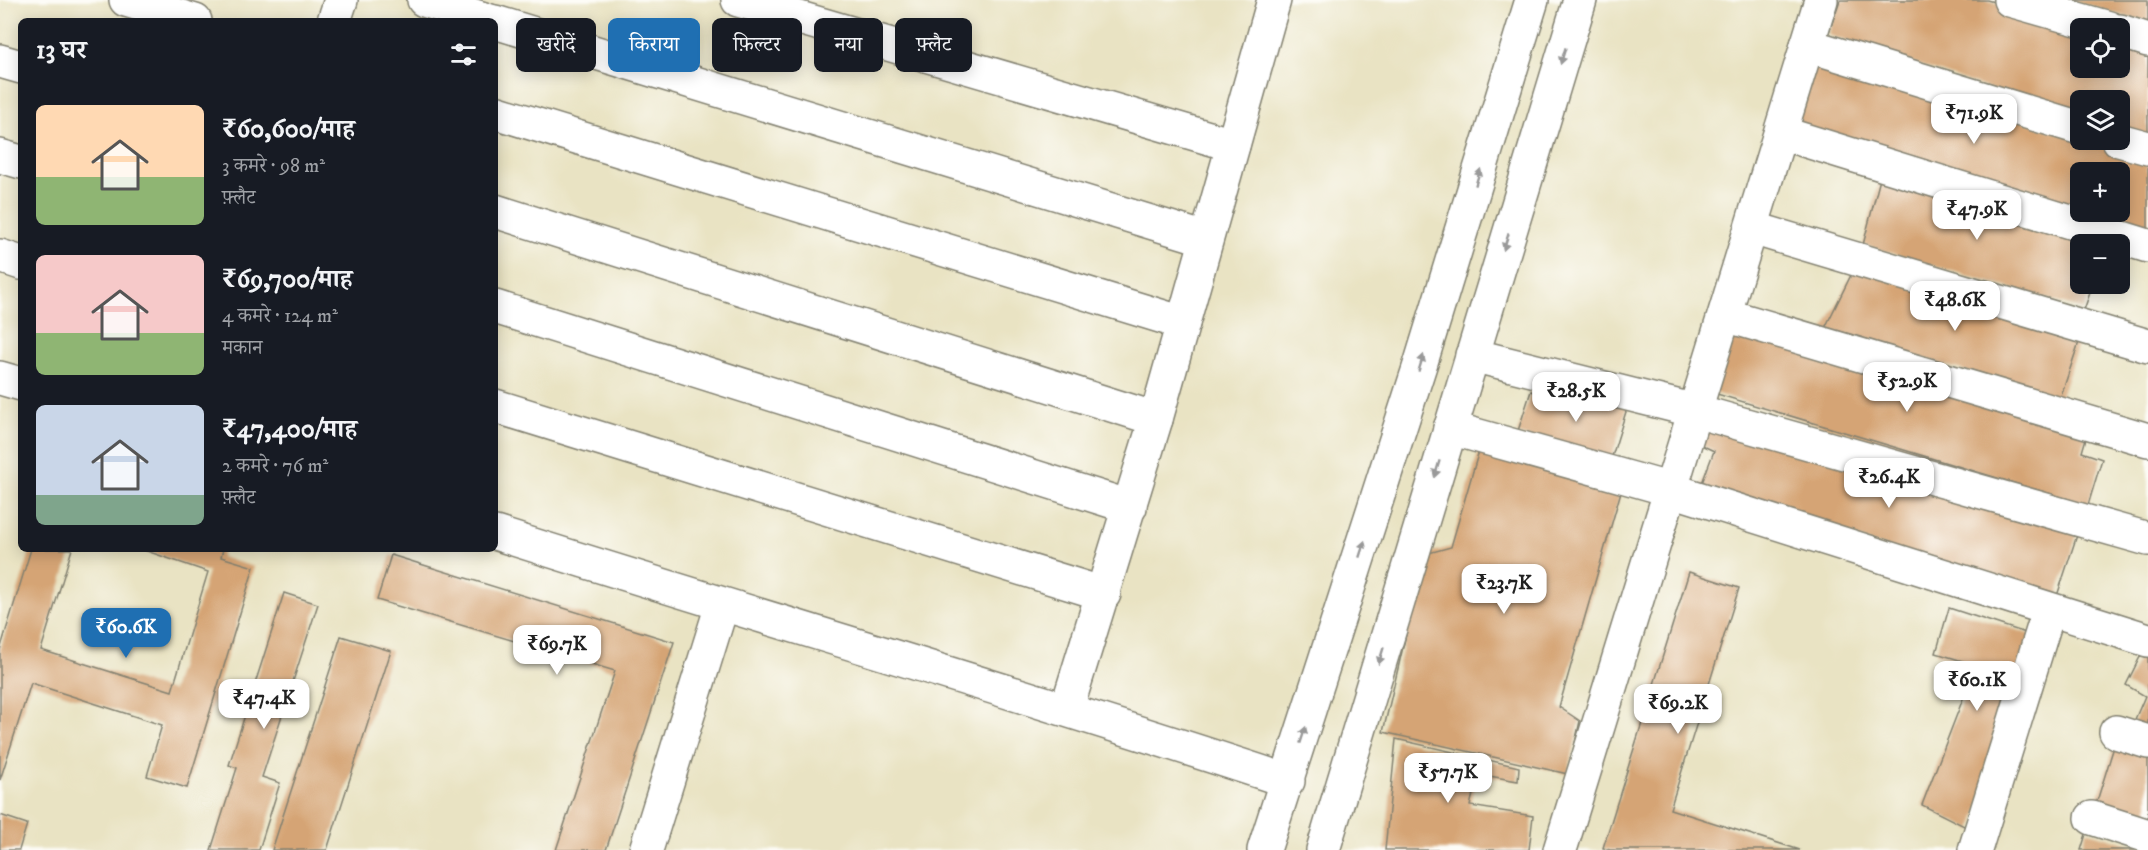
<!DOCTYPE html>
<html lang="hi">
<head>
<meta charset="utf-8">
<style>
  body { margin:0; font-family:"IM FELL DW Pica","Noto Serif Devanagari",serif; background:#20242c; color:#f1f3f6; height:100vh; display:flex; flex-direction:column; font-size:22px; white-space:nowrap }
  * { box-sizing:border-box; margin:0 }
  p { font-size:20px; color:#9ea1a6 }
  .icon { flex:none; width:33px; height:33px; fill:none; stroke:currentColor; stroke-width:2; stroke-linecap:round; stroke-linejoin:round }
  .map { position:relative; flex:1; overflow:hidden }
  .panel { position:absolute; left:18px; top:18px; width:480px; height:534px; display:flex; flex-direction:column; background:#171b24; border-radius:9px; box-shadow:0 3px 15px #0003 }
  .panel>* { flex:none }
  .top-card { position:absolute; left:516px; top:18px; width:570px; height:54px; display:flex; gap:12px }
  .controls { position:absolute; left:2070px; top:18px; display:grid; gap:12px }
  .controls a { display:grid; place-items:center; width:60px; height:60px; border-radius:9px; background:#171b24; box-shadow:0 3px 15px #0003; font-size:30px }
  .price { position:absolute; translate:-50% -51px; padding:0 14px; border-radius:12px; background:#fff; color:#222; font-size:20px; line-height:39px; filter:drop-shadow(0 2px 3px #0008) }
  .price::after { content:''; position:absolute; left:50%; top:36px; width:18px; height:14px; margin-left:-9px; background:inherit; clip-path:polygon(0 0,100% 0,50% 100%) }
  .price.on { background:#1f6fb2; color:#fff }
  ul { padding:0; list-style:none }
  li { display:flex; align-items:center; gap:18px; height:150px; padding:0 18px }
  li span { display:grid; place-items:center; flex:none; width:168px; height:120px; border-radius:9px; color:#555 }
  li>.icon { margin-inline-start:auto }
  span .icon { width:72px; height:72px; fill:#fffc; stroke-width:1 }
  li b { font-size:26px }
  h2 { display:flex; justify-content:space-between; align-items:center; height:72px; padding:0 18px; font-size:26px }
  .pill { padding:0 21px; border-radius:9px; background:#171b24; box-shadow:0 3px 15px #0003; font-size:21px; line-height:54px }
  .pill.on { background:#1f6fb2; color:#fff }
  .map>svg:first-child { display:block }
  .building { fill:#d5a475; fill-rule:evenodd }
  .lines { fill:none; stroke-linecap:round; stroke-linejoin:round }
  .minor-casing { stroke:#828070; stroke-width:36 }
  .tertiary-casing { stroke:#828070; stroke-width:36 }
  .minor { stroke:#fff; stroke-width:33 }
  .tertiary { stroke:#fff; stroke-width:33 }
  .oneway { fill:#999 }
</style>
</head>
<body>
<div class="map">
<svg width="2148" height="850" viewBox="0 0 2148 850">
  <rect width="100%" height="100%" fill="#fdfcf7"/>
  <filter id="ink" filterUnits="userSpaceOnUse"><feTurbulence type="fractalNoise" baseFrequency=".0167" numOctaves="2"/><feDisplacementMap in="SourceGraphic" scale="12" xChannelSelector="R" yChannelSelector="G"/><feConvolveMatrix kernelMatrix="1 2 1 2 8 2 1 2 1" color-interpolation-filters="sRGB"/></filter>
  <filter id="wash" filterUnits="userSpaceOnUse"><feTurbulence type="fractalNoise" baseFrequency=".008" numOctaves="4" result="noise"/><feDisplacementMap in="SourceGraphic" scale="24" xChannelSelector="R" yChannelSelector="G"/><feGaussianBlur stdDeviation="1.35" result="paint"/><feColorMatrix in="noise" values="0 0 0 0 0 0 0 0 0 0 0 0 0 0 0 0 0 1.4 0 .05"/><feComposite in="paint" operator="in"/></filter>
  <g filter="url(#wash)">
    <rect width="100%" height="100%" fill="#e9e3c3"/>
    <g id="blocks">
      <g class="building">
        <polygon points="1840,0 1987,0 2080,27 2080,68 2120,68 2120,38 2148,47 2148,141 2120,132 2120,100 2080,100 2080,119 1828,35"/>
        <polygon points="2148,0 2148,23 2071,1 2071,0"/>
        <path d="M1817,52L2080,140H2093L2148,157V238L1792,130ZM2080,172H2120V212H2080Z"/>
        <polygon points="1882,171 2107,244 2080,244 2080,284 2093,284 2084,310 1863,245"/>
        <polygon points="1855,267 2082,333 2060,399 1824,330"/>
        <polygon points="1731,324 2089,428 2082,452 2102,459 2088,505 1707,391"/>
        <polygon points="1585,388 1629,402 1610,463 1517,434 1531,391 1580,406"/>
        <polygon points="1706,419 2080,526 2056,599 1699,491 1714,451 1697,443"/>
        <polygon points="1480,447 1622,488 1559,707 1580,721 1568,774 1383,732 1425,554 1451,547"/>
        <polygon points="31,549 72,549 41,650 172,691 208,572 141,549 223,549 221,557 254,567 187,788 147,776 162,725 31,683 0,780 0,650"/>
        <polygon points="391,555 674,642 606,850 556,850 615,671 377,600"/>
        <polygon points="1689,572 1739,588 1670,809 1800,850 1610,850 1603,848"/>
        <polygon points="284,593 318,604 262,777 280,783 259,850 211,850 237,768 229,765"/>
        <polygon points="1949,608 2035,636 1972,830 1922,805 1976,665 1936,653"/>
        <polygon points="341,636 391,651 327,850 272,850"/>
        <polygon points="2145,647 2148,648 2148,736 2130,731 2145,696 2126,685"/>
        <polygon points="2117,737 2148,746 2148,831 2093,814"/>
        <polygon points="1396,739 1519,767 1518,781 1478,774 1470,806 1533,816 1529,850 1385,850"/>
        <polygon points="0,815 27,824 19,850 0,850"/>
        <polygon points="2087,831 2148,850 2081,850"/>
      </g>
    </g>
  </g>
  <g filter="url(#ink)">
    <use href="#blocks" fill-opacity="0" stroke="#828070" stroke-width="1.5"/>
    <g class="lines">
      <defs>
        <g id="minor">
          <polyline points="126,0 195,21"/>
          <polyline points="424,0 490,21"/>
          <polyline points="738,0 1233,145"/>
          <polyline points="2010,0 2109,28"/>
          <polyline points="334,21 341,0"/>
          <polyline points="495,22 1206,239"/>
          <polyline points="2120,31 2148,40"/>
          <polyline points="1807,45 2080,128"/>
          <polyline points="0,61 21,67"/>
          <polyline points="495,112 1183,323"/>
          <polyline points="1781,133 2148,246"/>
          <polyline points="2119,140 2148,148"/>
          <polyline points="0,156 21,162"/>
          <polyline points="495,211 1156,419"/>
          <polyline points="1752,228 2148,346"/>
          <polyline points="0,256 21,263"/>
          <polyline points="495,307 1130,507"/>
          <polyline points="1725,315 2148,440"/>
          <polyline points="1472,355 1696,411 2148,539"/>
          <polyline points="0,378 21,384"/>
          <polyline points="495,406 1104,594"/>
          <polyline points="1450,428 1672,490 2148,640"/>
          <path d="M495,533C759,617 1025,694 1288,781"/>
          <polyline points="1067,708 1156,419 1274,0"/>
          <polyline points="2116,732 2148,742"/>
          <polyline points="2092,818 2148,836"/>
          <polyline points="646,850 722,605"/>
          <polyline points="1560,850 1821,0"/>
          <polyline points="1975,850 2049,610"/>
        </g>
        <g id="tertiary">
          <polyline points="1264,850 1421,362 1532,0"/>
          <polyline points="1323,850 1580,0"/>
        </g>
      </defs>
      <use href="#minor" class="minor-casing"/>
      <use href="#tertiary" class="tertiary-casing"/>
      <use href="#minor" class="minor"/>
      <use href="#tertiary" class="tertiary"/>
    </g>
    <defs><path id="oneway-solid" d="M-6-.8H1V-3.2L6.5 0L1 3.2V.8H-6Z" transform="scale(1.5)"/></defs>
    <g class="oneway">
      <use href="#oneway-solid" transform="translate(1563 56) rotate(107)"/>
      <use href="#oneway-solid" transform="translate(1478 177) rotate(-73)"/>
      <use href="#oneway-solid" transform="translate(1506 242) rotate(107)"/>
      <use href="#oneway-solid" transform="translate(1421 363) rotate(-73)"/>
      <use href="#oneway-solid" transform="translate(1437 469) rotate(107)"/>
      <use href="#oneway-solid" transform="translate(1362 549) rotate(-72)"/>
      <use href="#oneway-solid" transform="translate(1381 656) rotate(107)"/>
      <use href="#oneway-solid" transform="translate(1303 735) rotate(-72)"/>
    </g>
  </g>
</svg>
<div class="controls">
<a><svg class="icon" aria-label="locate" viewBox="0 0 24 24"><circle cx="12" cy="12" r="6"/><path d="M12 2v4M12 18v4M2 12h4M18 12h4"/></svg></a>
<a><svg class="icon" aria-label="layers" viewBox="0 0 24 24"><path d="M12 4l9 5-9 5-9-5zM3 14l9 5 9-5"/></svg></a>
<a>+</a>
<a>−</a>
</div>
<b class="price" style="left:1974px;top:145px">₹71.9K</b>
<b class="price" style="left:1977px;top:241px">₹47.9K</b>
<b class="price" style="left:1955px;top:332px">₹48.6K</b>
<b class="price" style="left:1907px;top:413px">₹52.9K</b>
<b class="price" style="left:1576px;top:423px">₹28.5K</b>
<b class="price" style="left:1889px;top:509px">₹26.4K</b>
<b class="price" style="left:1504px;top:615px">₹23.7K</b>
<b class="price on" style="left:126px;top:659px">₹60.6K</b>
<b class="price" style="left:557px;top:676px">₹69.7K</b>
<b class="price" style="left:1977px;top:712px">₹60.1K</b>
<b class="price" style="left:264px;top:730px">₹47.4K</b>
<b class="price" style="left:1678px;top:735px">₹69.2K</b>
<b class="price" style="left:1448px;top:804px">₹57.7K</b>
<div class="top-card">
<a class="pill">खरीदें</a>
<a class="pill on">किराया</a>
<a class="pill">फ़िल्टर</a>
<a class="pill">नया</a>
<a class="pill">फ़्लैट</a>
</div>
<section class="panel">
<h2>13 घर<svg class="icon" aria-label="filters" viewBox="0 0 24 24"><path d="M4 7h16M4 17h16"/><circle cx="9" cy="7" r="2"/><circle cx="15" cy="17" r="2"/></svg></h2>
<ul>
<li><span style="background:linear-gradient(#ffd9b3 60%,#8fb573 0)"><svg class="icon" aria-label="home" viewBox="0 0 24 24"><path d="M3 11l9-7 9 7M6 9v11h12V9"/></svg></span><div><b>₹60,600/माह</b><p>3 कमरे · 98 m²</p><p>फ़्लैट</p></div></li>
<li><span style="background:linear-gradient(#f6c9c9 65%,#8fb573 0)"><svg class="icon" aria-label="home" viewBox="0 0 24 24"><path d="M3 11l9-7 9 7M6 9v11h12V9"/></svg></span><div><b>₹69,700/माह</b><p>4 कमरे · 124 m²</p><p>मकान</p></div></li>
<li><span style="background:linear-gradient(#c9d6e8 75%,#7fa58c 0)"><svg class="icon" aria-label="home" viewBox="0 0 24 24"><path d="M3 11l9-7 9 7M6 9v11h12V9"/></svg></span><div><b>₹47,400/माह</b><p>2 कमरे · 76 m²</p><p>फ़्लैट</p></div></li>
</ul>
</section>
</div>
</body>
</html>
